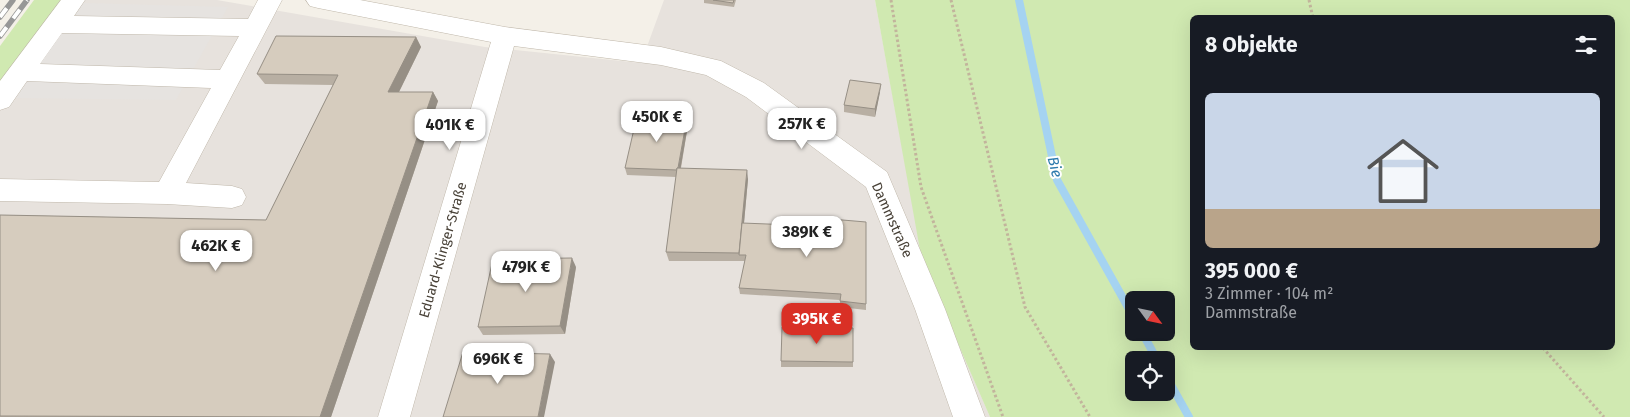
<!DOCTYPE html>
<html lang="de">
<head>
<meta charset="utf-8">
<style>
  body { margin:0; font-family:"Fira Sans",sans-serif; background:#20242c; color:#f1f3f6; height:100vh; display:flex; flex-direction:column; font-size:19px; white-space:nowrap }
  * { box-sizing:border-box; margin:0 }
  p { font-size:16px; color:#9ea1a6 }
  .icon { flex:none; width:28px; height:28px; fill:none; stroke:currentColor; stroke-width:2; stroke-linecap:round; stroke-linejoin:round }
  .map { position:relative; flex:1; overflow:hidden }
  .sheet { position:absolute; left:1190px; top:15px; width:425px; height:335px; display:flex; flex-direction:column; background:#171b24; border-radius:8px; box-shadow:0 5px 20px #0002 }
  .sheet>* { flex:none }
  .needle { width:32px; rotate:123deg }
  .fabs { position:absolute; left:1125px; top:291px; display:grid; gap:10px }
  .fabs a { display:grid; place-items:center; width:50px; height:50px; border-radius:8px; background:#171b24; box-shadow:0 5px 20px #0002; font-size:25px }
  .price { position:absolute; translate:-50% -42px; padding:0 11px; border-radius:10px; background:#fff; color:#222; font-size:16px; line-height:32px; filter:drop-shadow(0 1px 2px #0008) }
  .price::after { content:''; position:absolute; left:50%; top:30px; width:15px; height:11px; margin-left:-8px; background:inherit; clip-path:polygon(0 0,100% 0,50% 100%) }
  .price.on { background:#d93025; color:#fff }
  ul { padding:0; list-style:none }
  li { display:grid; align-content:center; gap:10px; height:265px; padding:0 15px }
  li+li { border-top:1px solid #363941 }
  li span { display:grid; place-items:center; height:155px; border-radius:8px; color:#555 }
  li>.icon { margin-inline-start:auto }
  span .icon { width:90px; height:90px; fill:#fffc; stroke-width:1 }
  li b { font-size:21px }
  h2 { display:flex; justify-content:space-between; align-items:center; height:60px; padding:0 15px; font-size:21px }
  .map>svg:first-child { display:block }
  .industrial { fill:#e7e2dd }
  .green { fill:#d0e9b1; fill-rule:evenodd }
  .parking { fill:#e6e3e0 }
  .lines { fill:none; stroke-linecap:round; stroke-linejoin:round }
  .stream { stroke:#a5d3f1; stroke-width:8 }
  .minor-casing { stroke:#c0b8ab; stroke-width:1 }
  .path { stroke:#c2b49c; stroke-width:3; stroke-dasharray:2.5 2.5; stroke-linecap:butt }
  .minor { fill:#fff; fill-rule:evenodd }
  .rail-casing { stroke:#979797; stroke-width:5.5 }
  .rail { stroke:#fff; stroke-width:4; stroke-dasharray:11; stroke-linecap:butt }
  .wall { fill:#b8afa3 }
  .shaded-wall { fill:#968f85 }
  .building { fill:#d6ccbe; stroke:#968f85 }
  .labels { text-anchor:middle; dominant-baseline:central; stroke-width:4; stroke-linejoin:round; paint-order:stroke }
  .street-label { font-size:14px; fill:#484137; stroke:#fff }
  .water-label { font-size:15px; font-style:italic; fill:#2d7aad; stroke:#fff }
</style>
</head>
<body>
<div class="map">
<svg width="1630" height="417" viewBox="0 0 1630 417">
  <rect width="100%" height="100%" fill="#f4f0e8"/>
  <polygon class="industrial" points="67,0 217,0 485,47 641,63 664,0 875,0 923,261 990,417 0,417 0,93"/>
  <g class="green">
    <polygon points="34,0 67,0 0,93 0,46"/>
    <path d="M875,0H1630V417H990L922,261ZM1192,18H1612V348H1192ZM1134,300H1166V332H1134ZM1134,360H1166V392H1134Z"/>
  </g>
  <polygon class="parking" points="83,3 228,7 176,100 15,98"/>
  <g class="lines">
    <g class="stream">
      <polyline points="1019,0 1057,180 1134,318"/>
      <polyline points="1142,332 1157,360"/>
      <polyline points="1166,376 1189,417"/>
    </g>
    <defs>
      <g id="minor">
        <path d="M61,0H85L74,16L248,19L258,0H282L186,183L232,186L242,189L246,197L242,205L232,208L167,204L0,201V179L159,182L211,88L27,81L9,107L0,110V81ZM62,33L239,36L220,70L40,64Z"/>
        <polygon points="306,0 360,0 505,27 661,47 721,61 764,83 887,172 945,309 985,417 953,417 915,309 866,187 746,97 706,75 661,65 514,46 410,417 378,417 491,42 318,8 310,6"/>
      </g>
    </defs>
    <use href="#minor" class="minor-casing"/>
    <g class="path">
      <polyline points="891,0 921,187 1003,417"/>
      <polyline points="951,0 1025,307 1090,417"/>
      <polyline points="1309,0 1313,18"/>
      <polyline points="1543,348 1604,417"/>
    </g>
    <use href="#minor" class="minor"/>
    <defs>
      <g id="rail">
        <polyline points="0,17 13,0"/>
        <polyline points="0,36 27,0"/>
      </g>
    </defs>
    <use href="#rail" class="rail-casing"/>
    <use href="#rail" class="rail"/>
  </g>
  <g class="wall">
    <polygon points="704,0 736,0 734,7 704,3"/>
    <polygon points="416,37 421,47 399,92 433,92 438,101 331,417 0,417 0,215 266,220 333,85 265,84 257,74"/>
    <polygon points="880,92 875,117 844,112 844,105"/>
    <polygon points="688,125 681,168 748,179 744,223 866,304 866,310 840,307 840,300 740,294 739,288 745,261 669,261 666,252 676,177 627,175 625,168"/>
    <polygon points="576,267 565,334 483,335 478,327"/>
    <polygon points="781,361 853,362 853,367 781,367"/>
  </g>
  <g class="shaded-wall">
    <polygon points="416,37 421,47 394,102 388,92"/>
    <polygon points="881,84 880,92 875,117 875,109"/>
    <polygon points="433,92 438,101 331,417 320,417"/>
    <polygon points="687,118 688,125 679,177 678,170"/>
    <polygon points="747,170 748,179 741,255 739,255"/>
    <polygon points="572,258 576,267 565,334 560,326"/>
    <polygon points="550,354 555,362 544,417 538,417"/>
  </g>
  <g class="building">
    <polygon points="713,0 734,0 733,3"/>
    <polygon points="276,36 416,37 388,92 433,92 320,417 0,416 0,215 266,220 338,75 257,74"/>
    <polygon points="850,80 881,84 875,109 844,105"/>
    <polygon points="637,116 687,118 678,168 677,168 677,170 625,168"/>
    <polygon points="677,168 747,170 739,253 666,252"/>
    <polygon points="819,218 866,222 866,304 840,301 841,294 739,288 746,255 739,255 742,223 818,226"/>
    <polygon points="572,258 560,326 478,327 493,259"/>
    <polygon points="782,327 853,328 853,362 781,361"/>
    <polygon points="463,352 550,354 538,417 443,417"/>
  </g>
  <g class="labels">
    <g class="street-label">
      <text transform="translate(892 220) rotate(66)">Dammstraße</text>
      <text transform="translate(443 250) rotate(-74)">Eduard-Klinger-Straße</text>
    </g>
    <g class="water-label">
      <text transform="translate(1055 167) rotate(76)">Bie</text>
    </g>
  </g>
</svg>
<div class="fabs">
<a><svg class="needle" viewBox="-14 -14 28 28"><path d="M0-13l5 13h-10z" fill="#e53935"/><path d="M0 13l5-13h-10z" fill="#9ea1a6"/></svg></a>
<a><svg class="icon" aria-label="locate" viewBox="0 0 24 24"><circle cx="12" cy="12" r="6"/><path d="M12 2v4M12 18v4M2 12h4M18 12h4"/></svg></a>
</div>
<b class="price" style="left:657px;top:143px">450K €</b>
<b class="price" style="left:802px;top:150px">257K €</b>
<b class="price" style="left:450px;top:151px">401K €</b>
<b class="price" style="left:807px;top:258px">389K €</b>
<b class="price" style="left:216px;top:272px">462K €</b>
<b class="price" style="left:526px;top:293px">479K €</b>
<b class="price on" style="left:817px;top:345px">395K €</b>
<b class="price" style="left:498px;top:385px">696K €</b>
<section class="sheet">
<h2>8 Objekte<svg class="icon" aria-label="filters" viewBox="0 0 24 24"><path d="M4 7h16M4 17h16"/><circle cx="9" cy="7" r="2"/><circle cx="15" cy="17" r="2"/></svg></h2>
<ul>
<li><span style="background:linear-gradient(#c9d6e8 75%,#b9a48a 0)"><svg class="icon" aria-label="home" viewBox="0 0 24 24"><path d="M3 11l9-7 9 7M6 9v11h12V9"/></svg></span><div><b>395 000 €</b><p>3 Zimmer · 104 m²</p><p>Dammstraße</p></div></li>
</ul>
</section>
</div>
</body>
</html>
